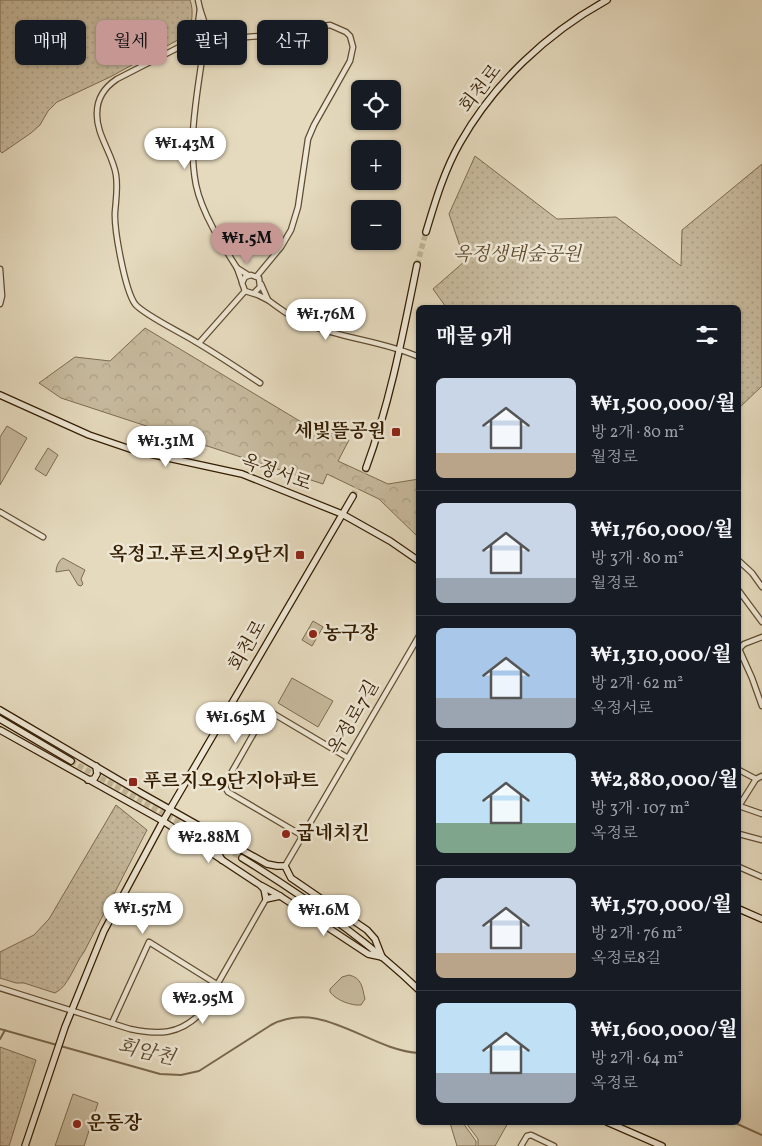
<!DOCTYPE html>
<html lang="ko">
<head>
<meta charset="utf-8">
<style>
  body { margin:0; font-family:Vollkorn,"Noto Serif KR",serif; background:#20242c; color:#f1f3f6; height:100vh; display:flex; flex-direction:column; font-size:19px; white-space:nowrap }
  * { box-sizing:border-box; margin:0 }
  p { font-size:16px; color:#9ea1a6 }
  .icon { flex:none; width:28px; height:28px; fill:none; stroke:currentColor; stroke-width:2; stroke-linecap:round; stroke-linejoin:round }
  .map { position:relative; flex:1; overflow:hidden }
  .side { position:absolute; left:416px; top:305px; width:325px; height:820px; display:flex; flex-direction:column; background:#171b24; border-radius:8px; box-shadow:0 1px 4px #0004 }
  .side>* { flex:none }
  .guide { position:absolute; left:15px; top:20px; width:326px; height:45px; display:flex; gap:10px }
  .buttons { position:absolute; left:351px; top:80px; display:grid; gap:10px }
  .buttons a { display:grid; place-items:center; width:50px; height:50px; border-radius:8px; background:#171b24; box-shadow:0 1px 4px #0004; font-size:25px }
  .price { position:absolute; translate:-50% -42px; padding:0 11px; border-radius:18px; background:#fff; color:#222; font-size:16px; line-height:32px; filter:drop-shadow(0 1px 2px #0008) }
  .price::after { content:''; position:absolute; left:50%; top:30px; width:15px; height:11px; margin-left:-8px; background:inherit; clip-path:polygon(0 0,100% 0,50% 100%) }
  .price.current { background:#c59692; color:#111 }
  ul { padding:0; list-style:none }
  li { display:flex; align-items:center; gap:15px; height:125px; padding:0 20px }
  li+li { border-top:1px solid #363941 }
  li span { display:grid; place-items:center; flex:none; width:140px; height:100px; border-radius:8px; color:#555 }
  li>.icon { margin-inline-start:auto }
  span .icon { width:60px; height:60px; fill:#fffc; stroke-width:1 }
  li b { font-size:21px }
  h2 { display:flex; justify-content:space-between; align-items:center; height:60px; padding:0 20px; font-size:21px }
  .pill { padding:0 18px; border-radius:8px; background:#171b24; box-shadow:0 1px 4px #0004; font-size:18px; line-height:45px }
  .pill.current { background:#c59692; color:#111 }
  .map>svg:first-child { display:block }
  .grass { fill:#c7ba9e; stroke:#7d6b4f }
  .forest { fill:url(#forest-crowns); stroke:#7d6b4f }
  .park { fill:url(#park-dots); stroke:#7d6b4f }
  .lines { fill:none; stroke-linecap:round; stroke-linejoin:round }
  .stream { stroke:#79674b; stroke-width:2 }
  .secondary-tunnel { stroke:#c1b498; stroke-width:5.5; stroke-dasharray:5.5 3; stroke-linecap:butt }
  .street-casing { stroke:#604c30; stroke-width:7 }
  .secondary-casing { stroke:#331c00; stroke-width:8 }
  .street { stroke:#eee7d5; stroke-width:4.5 }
  .secondary { stroke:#eee7d5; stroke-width:5.5 }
  .poi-dot { fill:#8f2418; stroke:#eee7d5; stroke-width:2 }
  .labels { text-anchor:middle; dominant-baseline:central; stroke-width:5; stroke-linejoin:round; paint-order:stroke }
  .street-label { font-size:19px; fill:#331c00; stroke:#eee7d5 }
  .park-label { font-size:19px; font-style:italic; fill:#5f4b2f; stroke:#eee7d5 }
  .poi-label { font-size:19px; font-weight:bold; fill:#331c00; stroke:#eee7d5; text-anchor:start }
  .water-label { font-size:20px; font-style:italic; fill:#5c482c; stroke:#eee7d5 }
</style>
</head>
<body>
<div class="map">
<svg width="762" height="1146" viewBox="0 0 762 1146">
  <defs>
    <pattern id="forest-crowns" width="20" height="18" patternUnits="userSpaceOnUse" patternTransform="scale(1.25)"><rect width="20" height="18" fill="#c7ba9e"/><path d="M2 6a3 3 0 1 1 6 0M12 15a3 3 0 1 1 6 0" fill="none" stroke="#ab9f86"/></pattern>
    <pattern id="park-dots" width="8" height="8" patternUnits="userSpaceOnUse" patternTransform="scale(1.25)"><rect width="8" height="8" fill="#c7ba9e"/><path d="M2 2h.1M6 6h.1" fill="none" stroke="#ab9f86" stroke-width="1.8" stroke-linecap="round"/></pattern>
  </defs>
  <rect width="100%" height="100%" fill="#e5dabe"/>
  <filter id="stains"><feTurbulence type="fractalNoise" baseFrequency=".004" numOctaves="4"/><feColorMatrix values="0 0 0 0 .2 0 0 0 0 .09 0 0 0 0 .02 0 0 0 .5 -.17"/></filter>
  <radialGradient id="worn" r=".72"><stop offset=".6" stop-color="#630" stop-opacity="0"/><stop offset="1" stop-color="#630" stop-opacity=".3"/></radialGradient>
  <g class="grass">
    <polygon points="7,426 27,438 0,485 0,437"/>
    <polygon points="48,448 58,455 46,476 35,469"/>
    <path d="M63,558L85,570L81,579L83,584L81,586L78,585L69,570L56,572C56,567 59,560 63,558Z"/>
    <polygon points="313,621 323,627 312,646 302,640"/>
    <polygon points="292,678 333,701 318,727 278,703"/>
    <path d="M349,975C362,978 362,987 365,999L361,1005C351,1006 336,1000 330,992V989L342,977Z"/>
    <polygon points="73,1094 98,1103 84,1146 55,1146"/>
    <polygon points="450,1123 463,1123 476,1141 476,1146 457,1146"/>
    <polygon points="466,1123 508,1123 495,1146 478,1146 478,1139"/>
  </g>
  <polygon class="forest" points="145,328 303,423 349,440 338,461 388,484 419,479 419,538 379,499 327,474 323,484 61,398 39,383 75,357 110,361"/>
  <g class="park">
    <path d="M0,0H190C194,11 192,24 187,35L110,77L57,102L48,111L40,125L31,133L2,153L0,151Z"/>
    <polygon points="475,156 557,219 616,217 681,266 682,230 762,164 762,386 739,408 739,308 446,307 433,289 465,261 449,214"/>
    <path d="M116,805L147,830L84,952C74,965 69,986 55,993L24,983H16L0,978V952L34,935L49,919Z"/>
    <polygon points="0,1047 36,1060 9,1146 0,1146"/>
  </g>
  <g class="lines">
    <g class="stream">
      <path d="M0,1029L160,1074L181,1075L199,1071L271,1025C322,998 368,1050 419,1053"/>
      <polyline points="0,1039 5,1030"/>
      <polyline points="733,1122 762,1135"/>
    </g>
    <g class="secondary-tunnel">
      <polyline points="417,265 426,232"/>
      <polyline points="353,496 366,468"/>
      <polyline points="71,761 242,858"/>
    </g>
    <defs>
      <g id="street">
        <polyline points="198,0 200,9"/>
        <circle cx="203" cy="37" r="8"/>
        <polyline points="197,31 200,9 207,30"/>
        <polyline points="211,35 231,38"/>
        <path d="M195,39L117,79C105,87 97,99 97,113C96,135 113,154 116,175C118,188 116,199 115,212C114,230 125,290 135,304C144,315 182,333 196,342C218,355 239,369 260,383"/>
        <polyline points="198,44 202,59 208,44 235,38 273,35 330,25 346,32 350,36 353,47 350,61 314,125 308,139 298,207 291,230 281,247 257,276"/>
        <path d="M202,59C196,100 188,144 196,185C202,213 221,243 237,268"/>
        <polyline points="0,269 2,296 0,304"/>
        <polyline points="242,282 237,268 248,275"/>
        <polyline points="254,293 260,287 259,278 251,275 245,277 242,283 245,291 258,295 268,300 261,284"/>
        <path d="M268,300C280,309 292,318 307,324C343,339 383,341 419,357"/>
        <polyline points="199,343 245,291"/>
        <polyline points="0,512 43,537"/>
        <polyline points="739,561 752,573 762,587"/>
        <polyline points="739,591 762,622"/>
        <polyline points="739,649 752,678 762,706"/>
        <polyline points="739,649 744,644 762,637"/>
        <polyline points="739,770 756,779"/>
        <polyline points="762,776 756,779 739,806 762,814"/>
        <polyline points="739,834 762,840"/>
        <polyline points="303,836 228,792 225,787 226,782 263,717 268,713 274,714 348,758"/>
        <polyline points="285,866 419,636"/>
        <polyline points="739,867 762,877"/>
        <path d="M0,988L130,1029C159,1035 179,1035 201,1013L266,899"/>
        <polyline points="112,1023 149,942 218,985"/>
        <polyline points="521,1146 527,1136 531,1135 554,1146"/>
      </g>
      <g id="secondary">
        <path d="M426,232C435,202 444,171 460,143C494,83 547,33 607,0"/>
        <polyline points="0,395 89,435 136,451 242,474 342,514 390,541 419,561"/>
        <path d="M366,468C390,403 403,334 417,265"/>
        <polyline points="0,710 141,793 267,864 277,866 285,866 291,878 367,930 375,939 382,957"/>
        <polyline points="0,719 71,761"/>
        <polyline points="0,730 163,821 260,885 264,889 266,899 280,896 368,954 382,957"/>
        <polyline points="88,780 94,779 97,774 96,766"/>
        <path d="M242,858C305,897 366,939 419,990"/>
        <polyline points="222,860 217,851 218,846 222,842 229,843"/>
        <polyline points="262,886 280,896"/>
        <polyline points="739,909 762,919"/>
        <polyline points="607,1122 662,1146"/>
        <polyline points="25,1146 65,1027 104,931 163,821 353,496"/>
      </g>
    </defs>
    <use href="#street" class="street-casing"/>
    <use href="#secondary" class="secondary-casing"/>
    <use href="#street" class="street"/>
    <use href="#secondary" class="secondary"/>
  </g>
  <g class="poi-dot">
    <rect x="391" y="427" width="10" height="10" rx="2.5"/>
    <rect x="295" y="550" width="10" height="10" rx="2.5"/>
    <circle cx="313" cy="634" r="5"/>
    <rect x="128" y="777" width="10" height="10" rx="2.5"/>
    <circle cx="286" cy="834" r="5"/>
    <circle cx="77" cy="1124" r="5"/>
  </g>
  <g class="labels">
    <g class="street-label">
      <text transform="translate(481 89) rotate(-52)">회천로</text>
      <text transform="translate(276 473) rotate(20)">옥정서로</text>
      <text transform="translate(248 646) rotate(-60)">회천로</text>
      <text transform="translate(354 718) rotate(-60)">옥정로7길</text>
    </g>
    <g class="park-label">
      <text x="517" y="255">옥정생태숲공원</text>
    </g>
    <g class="poi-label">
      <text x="386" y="432" text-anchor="end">세빛뜰공원</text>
      <text x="290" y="555" text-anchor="end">옥정고.푸르지오9단지</text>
      <text x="323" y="634">농구장</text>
      <text x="143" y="782">푸르지오9단지아파트</text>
      <text x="296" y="834">굽네치킨</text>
      <text x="87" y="1124">운동장</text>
    </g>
    <g class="water-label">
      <text transform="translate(146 1053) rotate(13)">회암천</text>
    </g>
  </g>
  <rect width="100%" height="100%" filter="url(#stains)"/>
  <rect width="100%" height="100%" fill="url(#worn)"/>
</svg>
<div class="buttons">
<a><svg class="icon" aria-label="locate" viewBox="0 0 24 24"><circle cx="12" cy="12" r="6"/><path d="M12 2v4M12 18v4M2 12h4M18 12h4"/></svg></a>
<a>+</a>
<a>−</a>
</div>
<b class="price" style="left:185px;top:170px">₩1.43M</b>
<b class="price current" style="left:247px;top:265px">₩1.5M</b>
<b class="price" style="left:326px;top:341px">₩1.76M</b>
<b class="price" style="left:166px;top:468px">₩1.31M</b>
<b class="price" style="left:236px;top:744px">₩1.65M</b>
<b class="price" style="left:209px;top:864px">₩2.88M</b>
<b class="price" style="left:143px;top:935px">₩1.57M</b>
<b class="price" style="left:324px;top:937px">₩1.6M</b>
<b class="price" style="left:203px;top:1025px">₩2.95M</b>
<div class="guide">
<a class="pill">매매</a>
<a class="pill current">월세</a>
<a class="pill">필터</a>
<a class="pill">신규</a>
</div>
<section class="side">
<h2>매물 9개<svg class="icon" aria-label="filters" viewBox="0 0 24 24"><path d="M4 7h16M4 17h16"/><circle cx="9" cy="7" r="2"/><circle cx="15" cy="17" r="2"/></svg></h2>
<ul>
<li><span style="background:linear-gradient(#c9d6e8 75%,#b9a48a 0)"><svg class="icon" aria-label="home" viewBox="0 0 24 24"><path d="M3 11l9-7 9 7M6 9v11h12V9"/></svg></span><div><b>₩1,500,000/월</b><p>방 2개 · 80 m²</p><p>월정로</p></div></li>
<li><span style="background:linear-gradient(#c9d6e8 75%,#9aa5b1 0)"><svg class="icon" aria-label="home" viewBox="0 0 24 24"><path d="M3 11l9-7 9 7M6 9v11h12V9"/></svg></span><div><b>₩1,760,000/월</b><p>방 3개 · 80 m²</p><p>월정로</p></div></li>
<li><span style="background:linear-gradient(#a9c7e8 70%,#9aa5b1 0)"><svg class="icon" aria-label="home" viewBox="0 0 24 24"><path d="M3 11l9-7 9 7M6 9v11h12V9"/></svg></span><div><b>₩1,310,000/월</b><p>방 2개 · 62 m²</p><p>옥정서로</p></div></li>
<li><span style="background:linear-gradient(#bfe0f5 70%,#7fa58c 0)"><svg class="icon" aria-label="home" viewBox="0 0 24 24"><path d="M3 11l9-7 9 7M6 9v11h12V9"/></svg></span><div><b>₩2,880,000/월</b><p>방 3개 · 107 m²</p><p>옥정로</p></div></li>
<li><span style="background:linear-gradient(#c9d6e8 75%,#b9a48a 0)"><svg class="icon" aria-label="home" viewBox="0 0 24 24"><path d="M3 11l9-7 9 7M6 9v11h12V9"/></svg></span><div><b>₩1,570,000/월</b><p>방 2개 · 76 m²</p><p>옥정로8길</p></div></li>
<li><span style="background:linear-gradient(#bfe0f5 70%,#9aa5b1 0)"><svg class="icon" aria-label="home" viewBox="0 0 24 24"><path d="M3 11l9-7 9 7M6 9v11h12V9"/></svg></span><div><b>₩1,600,000/월</b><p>방 2개 · 64 m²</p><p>옥정로</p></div></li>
</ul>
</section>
</div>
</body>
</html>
